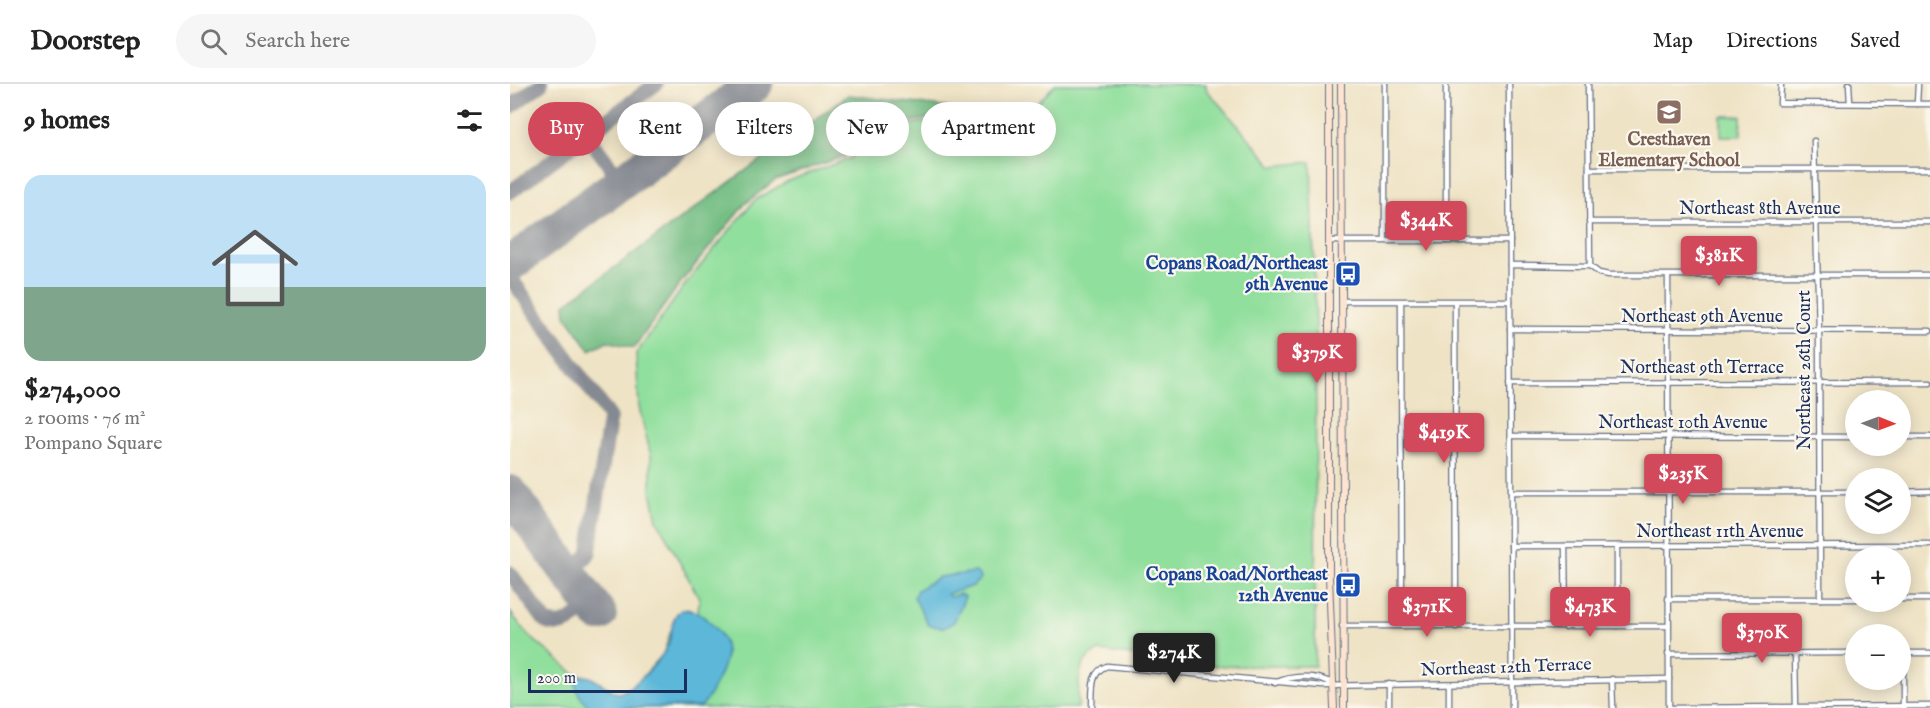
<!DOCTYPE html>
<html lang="en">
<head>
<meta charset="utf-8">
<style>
  body { margin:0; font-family:"IM FELL English",serif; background:#f6f6f6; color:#222; height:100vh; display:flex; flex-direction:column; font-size:22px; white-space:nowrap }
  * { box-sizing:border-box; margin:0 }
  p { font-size:20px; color:#767676 }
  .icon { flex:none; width:33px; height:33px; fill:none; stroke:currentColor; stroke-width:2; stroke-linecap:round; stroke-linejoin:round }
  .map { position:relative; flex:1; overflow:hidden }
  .sheet { display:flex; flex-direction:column; background:#fff; width:510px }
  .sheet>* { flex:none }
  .banner { position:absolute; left:18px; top:18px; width:570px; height:54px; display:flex; gap:12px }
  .needle { width:39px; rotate:91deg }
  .fabs { position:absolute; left:1335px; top:306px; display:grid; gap:12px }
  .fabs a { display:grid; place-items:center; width:66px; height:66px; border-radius:50%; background:#fff; box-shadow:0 3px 15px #0003; font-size:30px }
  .scale { position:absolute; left:18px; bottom:15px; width:159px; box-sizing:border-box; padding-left:6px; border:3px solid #1b2f5e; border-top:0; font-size:16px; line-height:21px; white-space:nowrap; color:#1b2f5e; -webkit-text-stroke:4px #fbf7ec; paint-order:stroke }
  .price { position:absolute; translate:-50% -51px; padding:0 14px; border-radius:6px; background:#d1495b; color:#fff; font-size:20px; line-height:39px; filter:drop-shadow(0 2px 3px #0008) }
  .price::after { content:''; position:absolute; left:50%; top:36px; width:18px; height:14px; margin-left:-9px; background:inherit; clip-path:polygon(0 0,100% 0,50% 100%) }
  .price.on { background:#222; color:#fff }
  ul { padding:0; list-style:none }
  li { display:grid; align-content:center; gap:12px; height:318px; padding:0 24px }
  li+li { border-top:2px solid #e0e0e0 }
  li span { display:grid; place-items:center; height:186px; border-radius:18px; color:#555 }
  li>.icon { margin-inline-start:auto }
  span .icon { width:108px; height:108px; fill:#fffc; stroke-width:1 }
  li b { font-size:26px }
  h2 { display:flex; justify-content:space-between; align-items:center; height:72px; padding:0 24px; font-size:26px }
  .tag { padding:0 21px; border-radius:27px; background:#fff; box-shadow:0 3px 15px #0003; font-size:21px; line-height:54px }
  .tag.on { background:#d1495b; color:#fff }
  header { display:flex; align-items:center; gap:36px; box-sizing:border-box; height:84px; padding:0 30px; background:#fff; border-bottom:2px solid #e0e0e0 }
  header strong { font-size:28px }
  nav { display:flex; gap:33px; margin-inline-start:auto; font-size:21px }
  .search { width:420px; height:54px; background:#f6f6f6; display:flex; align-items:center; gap:15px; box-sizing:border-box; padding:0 21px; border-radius:33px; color:#767676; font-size:22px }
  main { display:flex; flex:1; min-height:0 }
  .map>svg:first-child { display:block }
  .green { fill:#91df9d; stroke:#56877e; stroke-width:1.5 }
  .forest { fill:#74be84; stroke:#487671; stroke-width:1.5 }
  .water { fill:#5bb7d9; stroke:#3b739c; stroke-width:1.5 }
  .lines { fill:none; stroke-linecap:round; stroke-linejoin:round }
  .taxiway { stroke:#858992; stroke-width:15 }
  .runway { stroke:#858992; stroke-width:36 }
  .street-casing { stroke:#656e82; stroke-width:7 }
  .secondary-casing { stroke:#656e82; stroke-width:8 }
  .street { stroke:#fff; stroke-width:4.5 }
  .secondary { stroke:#fde4d0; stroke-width:6 }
  .labels { text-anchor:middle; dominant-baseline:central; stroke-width:4.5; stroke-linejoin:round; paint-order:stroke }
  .education-label { font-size:18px; font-weight:bold; fill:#785e54; stroke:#fbf7ec }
  .street-label { font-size:18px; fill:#1b2f5e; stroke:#fbf7ec }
  .transit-label { font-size:18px; font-weight:bold; fill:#164399; stroke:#fbf7ec; text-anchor:end }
</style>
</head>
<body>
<header>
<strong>Doorstep</strong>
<div class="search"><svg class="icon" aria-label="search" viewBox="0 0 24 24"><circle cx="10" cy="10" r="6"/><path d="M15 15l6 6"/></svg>Search here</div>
<nav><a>Map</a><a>Directions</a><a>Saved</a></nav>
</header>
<main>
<section class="sheet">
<h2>9 homes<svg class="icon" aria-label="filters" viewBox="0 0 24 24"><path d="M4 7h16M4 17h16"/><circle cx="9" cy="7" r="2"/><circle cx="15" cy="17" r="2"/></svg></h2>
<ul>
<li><span style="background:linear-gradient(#bfe0f5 60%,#7fa58c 0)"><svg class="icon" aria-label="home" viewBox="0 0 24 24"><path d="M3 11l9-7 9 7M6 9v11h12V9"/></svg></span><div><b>$274,000</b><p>2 rooms · 76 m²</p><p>Pompano Square</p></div></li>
</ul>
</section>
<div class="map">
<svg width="1420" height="624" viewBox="0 0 1420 624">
  <rect width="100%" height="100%" fill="#fbf7ec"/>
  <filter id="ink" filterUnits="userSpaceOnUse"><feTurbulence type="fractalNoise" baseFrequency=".0167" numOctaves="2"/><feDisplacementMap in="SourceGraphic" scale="12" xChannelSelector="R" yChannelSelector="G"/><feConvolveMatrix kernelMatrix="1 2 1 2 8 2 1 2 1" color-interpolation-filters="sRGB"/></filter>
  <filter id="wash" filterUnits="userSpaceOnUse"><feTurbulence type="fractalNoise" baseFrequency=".008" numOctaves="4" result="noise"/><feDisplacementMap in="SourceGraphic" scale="24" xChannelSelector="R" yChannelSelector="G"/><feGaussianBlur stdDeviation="1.35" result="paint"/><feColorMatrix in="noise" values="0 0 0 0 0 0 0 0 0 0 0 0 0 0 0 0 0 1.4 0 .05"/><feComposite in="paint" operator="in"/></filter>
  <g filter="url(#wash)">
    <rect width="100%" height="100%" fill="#efe3c5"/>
    <g class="green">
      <path d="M545,0H696V5L763,82L801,78L806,246L805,582H709L589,567C565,575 569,603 568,624H0V528L18,551L65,590L80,593L107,610L113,609L128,598L153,570L167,529L177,525L188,529L189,514L147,436L141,407V372L129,323L126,270L177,198L245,116L278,97L341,74L364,46L526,21Z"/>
      <rect x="1211" y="32" width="20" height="20"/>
    </g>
    <polygon class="forest" points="338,11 439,24 440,31 362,44 334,72 265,96 235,120 171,198 124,264 97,257 80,266 56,232 55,220"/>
    <g class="water">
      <polygon points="466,488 471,494 463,502 437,510 440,513 450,510 455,513 444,538 434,544 418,541 404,513 407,506 429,493"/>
      <path d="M171,526C190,523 215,548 216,567C217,581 200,613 191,623L80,624C71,615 62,604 66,591L80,593L107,609C122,608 152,575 158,561C163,549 160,534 171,526Z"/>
    </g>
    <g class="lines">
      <g class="taxiway">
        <polyline points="0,23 31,0"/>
        <polyline points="77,51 112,98"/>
        <polyline points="0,108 146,0"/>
        <path d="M0,193L100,333L79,469C70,483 56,482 45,470"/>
        <path d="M0,489L36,538C50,544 62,538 72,526L73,513L67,500"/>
      </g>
      <g class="runway">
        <polyline points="0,180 245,0"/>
        <polyline points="0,409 89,530"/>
      </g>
    </g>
  </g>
  <g filter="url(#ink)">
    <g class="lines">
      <defs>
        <g id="street">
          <polyline points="875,0 875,156"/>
          <polyline points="936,0 936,157"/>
          <polyline points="999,0 1002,624"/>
          <polyline points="1078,0 1080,182"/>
          <polyline points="1271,0 1270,19 1420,20"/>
          <polyline points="1339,0 1340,19"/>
          <polyline points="1407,20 1408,0"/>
          <polyline points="1304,57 1309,247 1310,515"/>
          <polyline points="1079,85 1420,85"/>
          <polyline points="1079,138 1420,138"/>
          <polyline points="819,157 1000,157"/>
          <polyline points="1000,181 1080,182 1089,189 1099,191 1420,191"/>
          <polyline points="1158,192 1159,624"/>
          <polyline points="833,217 1000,217"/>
          <polyline points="891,218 892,542"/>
          <polyline points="945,218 946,543"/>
          <polyline points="1000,245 1420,247"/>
          <polyline points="1000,299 1420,298"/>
          <polyline points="1001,352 1346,353"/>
          <polyline points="1390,353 1420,353"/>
          <polyline points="1001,408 1346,408"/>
          <polyline points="1390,408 1420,407"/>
          <polyline points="1001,462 1420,461"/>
          <polyline points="1055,462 1056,543"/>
          <polyline points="1158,515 1346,515"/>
          <polyline points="1390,515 1420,515"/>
          <polyline points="832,542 1158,542"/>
          <polyline points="1107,542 1107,462"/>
          <polyline points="1285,569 1286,623"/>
          <polyline points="1390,569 1420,569"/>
          <polyline points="1158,570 1346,569"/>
          <polyline points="1102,595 1103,624"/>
          <path d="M765,599C782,591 807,590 823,600"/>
          <polyline points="879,600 879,624"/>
          <polyline points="939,601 939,624"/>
          <polyline points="1393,623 1393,569"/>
          <path d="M582,624C583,608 579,588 597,582L813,602L1159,595"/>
          <polyline points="1159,624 1420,622"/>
        </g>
        <g id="secondary">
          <polyline points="819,0 819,492 824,624"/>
          <polyline points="831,0 834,624"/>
        </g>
      </defs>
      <use href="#street" class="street-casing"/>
      <use href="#secondary" class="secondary-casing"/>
      <use href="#street" class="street"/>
      <use href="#secondary" class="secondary"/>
    </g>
  </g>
  <defs>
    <symbol id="school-square" viewBox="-11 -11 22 22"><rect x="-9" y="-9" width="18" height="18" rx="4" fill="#8d6e63" stroke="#fbf7ec"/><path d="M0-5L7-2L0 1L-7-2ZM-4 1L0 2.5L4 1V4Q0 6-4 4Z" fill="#fff"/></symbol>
    <symbol id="bus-square" viewBox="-11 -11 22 22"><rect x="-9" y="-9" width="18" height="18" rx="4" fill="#1a4fb4" stroke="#fbf7ec"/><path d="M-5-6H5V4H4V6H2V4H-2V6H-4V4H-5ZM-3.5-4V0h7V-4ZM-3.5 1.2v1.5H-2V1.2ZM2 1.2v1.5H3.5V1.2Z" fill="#fff"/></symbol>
  </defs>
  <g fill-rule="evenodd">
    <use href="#school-square" x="1144" y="13" width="30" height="30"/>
    <use href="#bus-square" x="823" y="175" width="30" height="30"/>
    <use href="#bus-square" x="823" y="486" width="30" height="30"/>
  </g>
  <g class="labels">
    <g class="education-label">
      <text x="1159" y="56">Cresthaven<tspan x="1159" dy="21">Elementary School</tspan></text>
    </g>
    <g class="street-label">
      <text x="1250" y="125">Northeast 8th Avenue</text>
      <text x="1192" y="233">Northeast 9th Avenue</text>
      <text x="1192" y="284">Northeast 9th Terrace</text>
      <text transform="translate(1295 286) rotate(-90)">Northeast 26th Court</text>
      <text x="1173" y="339">Northeast 10th Avenue</text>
      <text x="1210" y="448">Northeast 11th Avenue</text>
      <text transform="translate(996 584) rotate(-2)">Northeast 12th Terrace</text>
    </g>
    <g class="transit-label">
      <text x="818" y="180">Copans Road/Northeast<tspan x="818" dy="21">9th Avenue</tspan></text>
      <text x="818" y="491">Copans Road/Northeast<tspan x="818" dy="21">12th Avenue</tspan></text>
    </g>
  </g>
</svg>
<div class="fabs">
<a><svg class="needle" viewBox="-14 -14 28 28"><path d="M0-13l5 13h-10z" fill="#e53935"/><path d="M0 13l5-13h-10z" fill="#767676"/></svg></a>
<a><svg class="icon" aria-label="layers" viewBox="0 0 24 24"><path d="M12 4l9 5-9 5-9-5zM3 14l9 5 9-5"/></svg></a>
<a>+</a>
<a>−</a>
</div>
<div class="scale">200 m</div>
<b class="price" style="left:916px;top:168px">$344K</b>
<b class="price" style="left:1209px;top:203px">$381K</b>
<b class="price" style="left:807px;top:300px">$379K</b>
<b class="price" style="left:934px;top:380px">$419K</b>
<b class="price" style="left:1173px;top:421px">$235K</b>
<b class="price" style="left:917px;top:554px">$371K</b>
<b class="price" style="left:1080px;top:554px">$473K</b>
<b class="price" style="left:1252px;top:580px">$370K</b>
<b class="price on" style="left:664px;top:600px">$274K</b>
<div class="banner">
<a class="tag on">Buy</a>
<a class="tag">Rent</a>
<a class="tag">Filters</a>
<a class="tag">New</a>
<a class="tag">Apartment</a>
</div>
</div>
</main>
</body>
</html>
